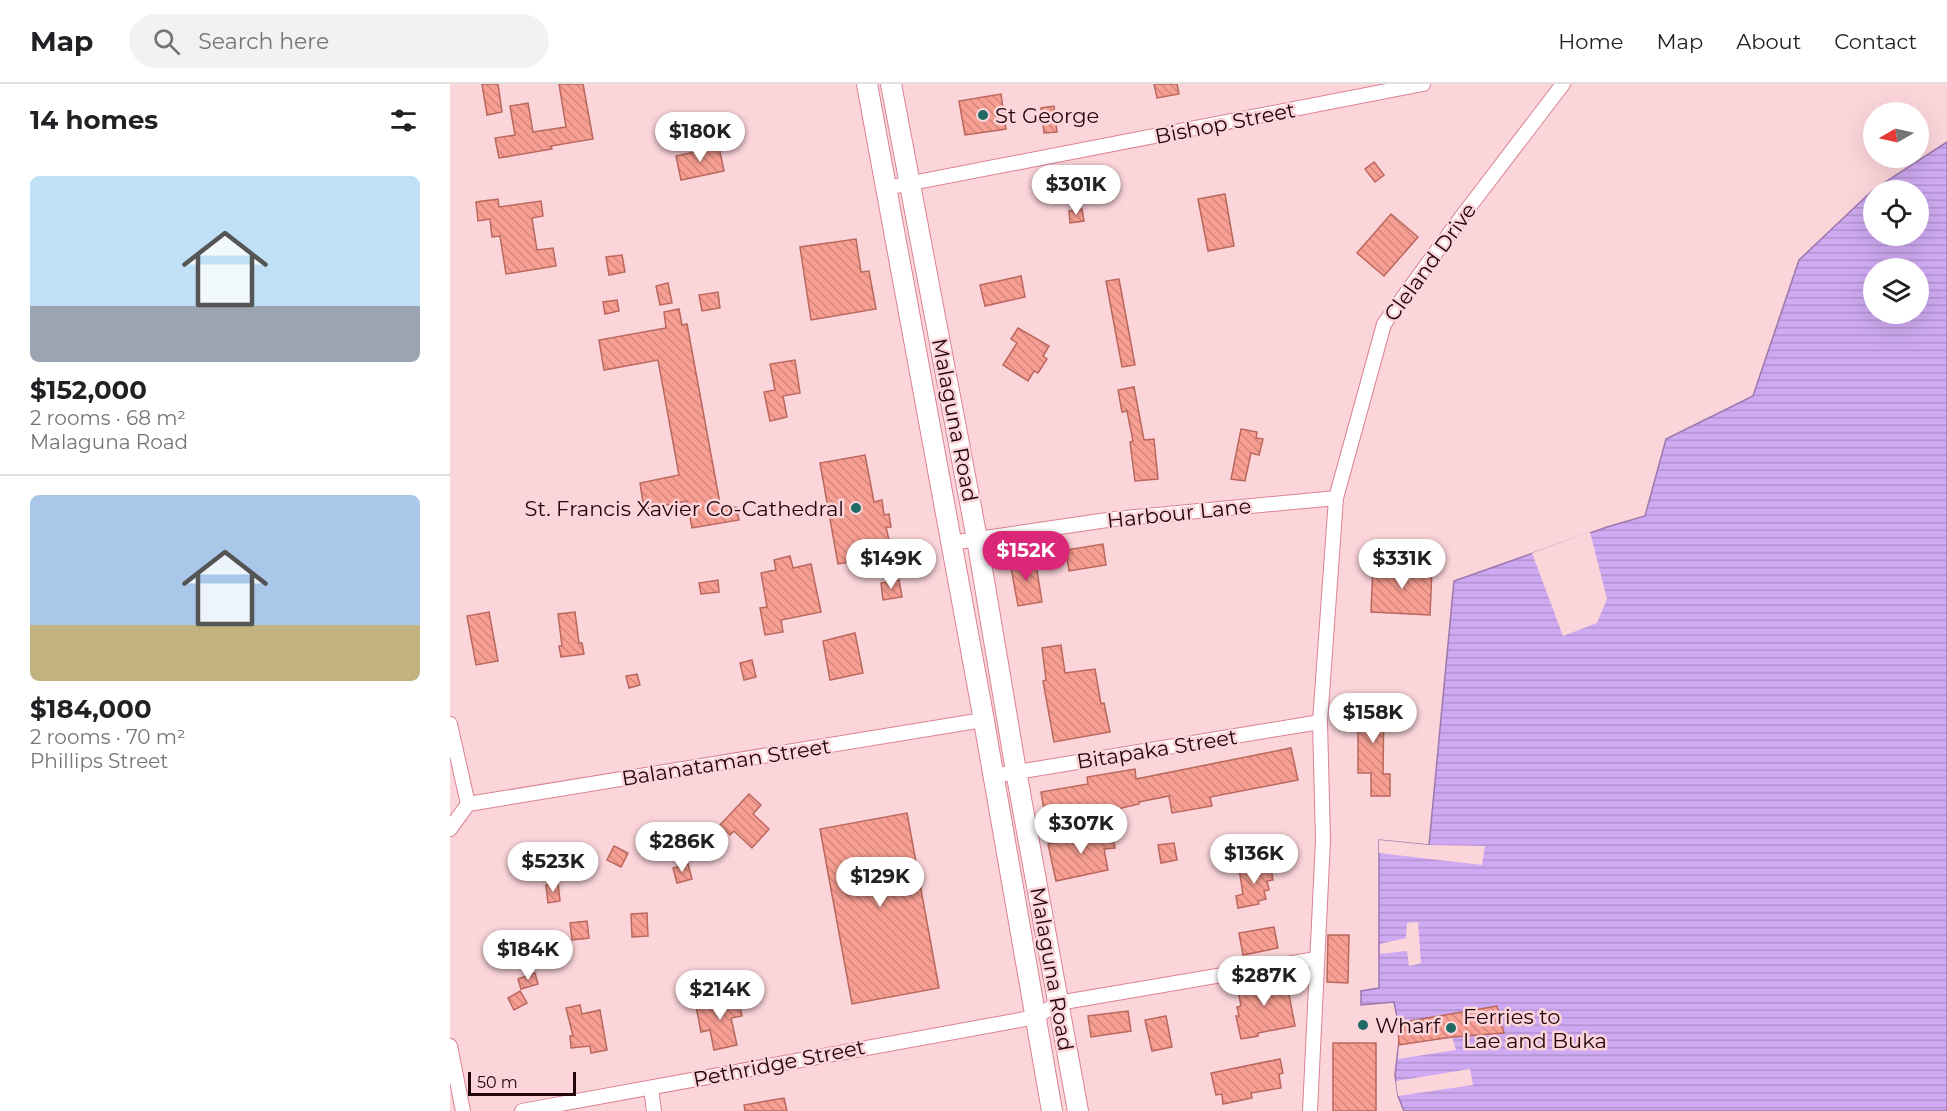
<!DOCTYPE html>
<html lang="en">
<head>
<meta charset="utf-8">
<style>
  body { margin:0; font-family:Montserrat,sans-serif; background:#f2f2f2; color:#202124; height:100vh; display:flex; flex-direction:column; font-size:22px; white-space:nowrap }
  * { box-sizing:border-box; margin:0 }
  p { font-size:20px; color:#757577 }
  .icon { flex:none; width:33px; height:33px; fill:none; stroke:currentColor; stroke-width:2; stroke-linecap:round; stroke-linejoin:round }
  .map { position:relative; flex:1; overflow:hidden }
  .drawer { display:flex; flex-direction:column; background:#fff; width:450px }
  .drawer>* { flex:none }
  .needle { width:39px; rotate:261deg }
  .tools { position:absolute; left:1413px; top:18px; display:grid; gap:12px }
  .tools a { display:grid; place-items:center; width:66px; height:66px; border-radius:50%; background:#fff; box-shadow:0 6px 24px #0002; font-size:30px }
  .scale { position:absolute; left:18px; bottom:15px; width:108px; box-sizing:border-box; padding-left:6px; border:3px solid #22040b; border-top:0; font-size:16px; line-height:21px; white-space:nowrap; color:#22040b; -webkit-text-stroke:4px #fbd5da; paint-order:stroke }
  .price { position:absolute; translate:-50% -51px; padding:0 14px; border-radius:21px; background:#fff; color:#222; font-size:20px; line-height:39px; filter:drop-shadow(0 2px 3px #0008) }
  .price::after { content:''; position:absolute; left:50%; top:36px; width:18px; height:14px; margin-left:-9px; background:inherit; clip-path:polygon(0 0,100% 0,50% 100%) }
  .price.current { background:#db2777; color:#fff }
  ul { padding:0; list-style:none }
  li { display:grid; align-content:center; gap:12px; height:318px; padding:0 30px }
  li+li { border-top:2px solid #e0e0e0 }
  li span { display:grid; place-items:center; height:186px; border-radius:9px; color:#555 }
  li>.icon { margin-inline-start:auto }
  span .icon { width:108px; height:108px; fill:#fffc; stroke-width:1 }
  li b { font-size:26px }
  h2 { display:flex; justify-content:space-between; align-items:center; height:72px; padding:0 30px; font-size:26px }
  header { display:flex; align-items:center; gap:36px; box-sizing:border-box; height:84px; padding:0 30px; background:#fff; border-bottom:2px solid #e0e0e0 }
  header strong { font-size:28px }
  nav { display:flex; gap:33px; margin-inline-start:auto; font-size:21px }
  .search { width:420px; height:54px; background:#f2f2f2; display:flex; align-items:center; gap:15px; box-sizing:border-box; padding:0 21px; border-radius:33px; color:#757577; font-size:22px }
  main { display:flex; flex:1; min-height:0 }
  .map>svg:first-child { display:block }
  .water { fill:url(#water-rules); stroke:#9b78ad; stroke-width:1.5; fill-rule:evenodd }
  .pier { fill:#fbd5da }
  .building { fill:url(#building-back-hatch); stroke:#ba675d; stroke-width:1.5 }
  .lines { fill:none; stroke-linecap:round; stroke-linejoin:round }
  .street-casing { stroke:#da8394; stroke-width:16 }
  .secondary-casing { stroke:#da8394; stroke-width:22 }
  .street { stroke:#fff; stroke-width:14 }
  .secondary { stroke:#fff; stroke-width:20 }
  .poi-dot { fill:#1f6a64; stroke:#fbd5da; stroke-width:2 }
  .labels { text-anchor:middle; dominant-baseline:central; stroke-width:5; stroke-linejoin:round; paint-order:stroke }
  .poi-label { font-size:21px; fill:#22040b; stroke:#fbd5da; text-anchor:start }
  .street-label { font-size:21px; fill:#22040b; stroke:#fbd5da }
</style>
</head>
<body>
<header>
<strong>Map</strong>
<div class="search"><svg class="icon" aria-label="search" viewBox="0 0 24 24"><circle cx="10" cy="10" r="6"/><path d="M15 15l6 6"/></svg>Search here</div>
<nav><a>Home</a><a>Map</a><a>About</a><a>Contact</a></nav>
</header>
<main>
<section class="drawer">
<h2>14 homes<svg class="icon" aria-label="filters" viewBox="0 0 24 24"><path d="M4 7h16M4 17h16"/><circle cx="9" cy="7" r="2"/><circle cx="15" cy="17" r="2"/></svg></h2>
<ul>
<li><span style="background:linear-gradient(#bfe0f5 70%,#9aa5b1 0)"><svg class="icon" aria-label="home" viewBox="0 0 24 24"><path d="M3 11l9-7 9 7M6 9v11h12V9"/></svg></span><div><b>$152,000</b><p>2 rooms · 68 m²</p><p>Malaguna Road</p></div></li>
<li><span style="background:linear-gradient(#a9c7e8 70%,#c2b280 0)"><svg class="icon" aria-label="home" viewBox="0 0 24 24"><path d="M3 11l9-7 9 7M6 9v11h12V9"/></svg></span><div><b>$184,000</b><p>2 rooms · 70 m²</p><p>Phillips Street</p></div></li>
</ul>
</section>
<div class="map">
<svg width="1497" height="1027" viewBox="0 0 1497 1027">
  <defs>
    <pattern id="water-rules" width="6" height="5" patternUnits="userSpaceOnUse" patternTransform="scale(1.5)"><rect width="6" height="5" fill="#cfaaf2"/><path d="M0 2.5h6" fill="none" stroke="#b191ce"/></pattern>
    <pattern id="building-back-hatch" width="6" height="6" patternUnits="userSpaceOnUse" patternTransform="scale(1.5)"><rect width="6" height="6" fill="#f89f93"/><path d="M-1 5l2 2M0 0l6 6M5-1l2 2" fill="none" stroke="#d4877d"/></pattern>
  </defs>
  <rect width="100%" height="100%" fill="#fbd5da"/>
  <path class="water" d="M1497,58V1027H954L948,1012L945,991L950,948L944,918L911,921V907L929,904V756L979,761L1004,497L1157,443L1195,432L1216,355L1303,312L1349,176L1423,106ZM1424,106H1468V152H1424ZM1424,184H1468V230H1424Z"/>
  <g class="pier">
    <polygon points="1140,448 1157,515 1147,539 1113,552 1082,469"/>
    <polygon points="929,756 979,761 1035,762 1032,781 929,769"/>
    <polygon points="968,838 971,879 959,882 957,867 930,870 930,860 956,854 957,839"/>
    <polygon points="1002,953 1006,966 948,975 949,961"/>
    <polygon points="1020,985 1023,1001 948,1012 946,997"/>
  </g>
  <g class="building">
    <polygon points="32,0 48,0 52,28 37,31"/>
    <polygon points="109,0 133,0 143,55 101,62 102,65 49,74 45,54 65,51 60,22 78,19 83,48 116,43"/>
    <polygon points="704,0 727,0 729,10 707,14"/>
    <polygon points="551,10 556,45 515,51 509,17"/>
    <polygon points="604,22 607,48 594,49 591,24"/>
    <polygon points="269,63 274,87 231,96 226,72"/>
    <polygon points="924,78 934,91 925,98 915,85"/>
    <polygon points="775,110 784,162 758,167 748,115"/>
    <polygon points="48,115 49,123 91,117 93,132 82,134 87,166 103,164 106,182 56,190 50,152 42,153 40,135 28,137 26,118"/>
    <polygon points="632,125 634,137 620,139 619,127"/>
    <polygon points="941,130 968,153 934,192 907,169"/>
    <polygon points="406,155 411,188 419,187 426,225 361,236 350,163"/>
    <polygon points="172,171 175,188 159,191 156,173"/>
    <polygon points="571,192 575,213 535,222 530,201"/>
    <polygon points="669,195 685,281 672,283 656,197"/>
    <polygon points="218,199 222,219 210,221 206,202"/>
    <polygon points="268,208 270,224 252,227 249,211"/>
    <polygon points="167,216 169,227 155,230 153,218"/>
    <polygon points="229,225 232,241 237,240 271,425 286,423 289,436 242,444 237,417 194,425 190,399 229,391 208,276 154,286 149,256 216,244 214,228"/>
    <polygon points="568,244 599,262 593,272 597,275 588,289 584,287 578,297 553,281 567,259 561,255"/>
    <polygon points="345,276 350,309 333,312 337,333 320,337 314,308 325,306 320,280"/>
    <polygon points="684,303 694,356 704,355 708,395 685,397 680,358 683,357 677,327 672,328 668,306"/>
    <polygon points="791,345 807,348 806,354 813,355 809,371 801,369 795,397 781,395"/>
    <polygon points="415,371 424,418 432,416 434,431 439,430 441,443 436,443 439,456 432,457 435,471 427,473 428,482 416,488 402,487 400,478 388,480 370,379"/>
    <polygon points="653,460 656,481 619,487 616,466"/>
    <polygon points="340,472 343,484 361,480 371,528 331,536 333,548 315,551 310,524 317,523 311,489 326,486 324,476"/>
    <polygon points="585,474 592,518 568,522 560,478"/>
    <polygon points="923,482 982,485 980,531 921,528"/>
    <polygon points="268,496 269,508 251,510 249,499"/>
    <polygon points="449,496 452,513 433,516 431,499"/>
    <polygon points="39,528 48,577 26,581 17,532"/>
    <polygon points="125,528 129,559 132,559 134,570 111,573 109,562 112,562 108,530"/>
    <polygon points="405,549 413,589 380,596 373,557"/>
    <polygon points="611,561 615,589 645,585 651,620 654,619 660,648 604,658 593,597 596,596 592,564"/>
    <polygon points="302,576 306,593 294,596 290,579"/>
    <polygon points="187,590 190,601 179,604 176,592"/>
    <polygon points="908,614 934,614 933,690 940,690 940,712 921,712 921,689 908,689"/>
    <polygon points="841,664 848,696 760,713 762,722 722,729 719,712 689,718 689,720 659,727 596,738 591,708 638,700 637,693 685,685 686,695"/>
    <polygon points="299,710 311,721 303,730 319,745 302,764 284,747 280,751 270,741"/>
    <polygon points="457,729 489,904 402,920 370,745"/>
    <polygon points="662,746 665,764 654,765 658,786 606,797 598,760"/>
    <polygon points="724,759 727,776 711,779 708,761"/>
    <polygon points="164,762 178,769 171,783 157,776"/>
    <polygon points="820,779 823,796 817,797 819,806 814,807 816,815 808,817 809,820 788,824 786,812 793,810 789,785"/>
    <polygon points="238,780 242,795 227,799 223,784"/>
    <polygon points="108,799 110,817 98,819 96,801"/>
    <polygon points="197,829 198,852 182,853 181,830"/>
    <polygon points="137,837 139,854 122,856 120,839"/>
    <polygon points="824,843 828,864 793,871 789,849"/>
    <polygon points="878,851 899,851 898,899 877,898"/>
    <polygon points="85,889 88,900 71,905 68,895"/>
    <polygon points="827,892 837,900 845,942 808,949 808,952 791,955 786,932 789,932 787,923 791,922 787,900"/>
    <polygon points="70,907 77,919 64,926 58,914"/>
    <polygon points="288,913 292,932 281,934 287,961 264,966 260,946 251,948 246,922"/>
    <polygon points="130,921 132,930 150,926 157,966 141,969 140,962 121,964 120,952 123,952 116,924"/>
    <polygon points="1047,922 1054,949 1002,953 949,961 948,939"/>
    <polygon points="678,927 681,947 641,953 638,932"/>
    <polygon points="716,932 722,963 702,967 695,936"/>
    <rect x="883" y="959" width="43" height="68"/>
    <polygon points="830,975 833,989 829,990 831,1004 801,1009 802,1014 773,1020 772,1010 766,1011 761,989"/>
    <polygon points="334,1014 337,1027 295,1027 294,1021"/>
  </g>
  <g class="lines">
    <defs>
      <g id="street">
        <polyline points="436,104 973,0"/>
        <polyline points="501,459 664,435 886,414"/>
        <polyline points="0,640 18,720"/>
        <polyline points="543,692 870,638"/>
        <polyline points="18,720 533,636"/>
        <polyline points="0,745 18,720"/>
        <polyline points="0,962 13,1027"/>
        <polyline points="201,1004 204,1027"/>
        <path d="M72,1027C243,997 414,963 586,933L608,919L866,875"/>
        <polyline points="860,1027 873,756 870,638 886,414 934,240 1010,135 1113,0"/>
      </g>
      <g id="secondary">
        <polyline points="417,0 531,620 602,1027"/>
        <polyline points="441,0 527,455 566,687 628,1027"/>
      </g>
    </defs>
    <use href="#street" class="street-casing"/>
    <use href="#secondary" class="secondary-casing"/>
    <use href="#street" class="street"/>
    <use href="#secondary" class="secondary"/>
  </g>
  <g class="poi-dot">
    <circle cx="533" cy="31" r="6"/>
    <circle cx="406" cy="424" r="6"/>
    <circle cx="913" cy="941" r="6"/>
    <circle cx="1001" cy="944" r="6"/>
  </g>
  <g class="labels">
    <g class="poi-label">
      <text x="545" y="31">St George</text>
      <text x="394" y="424" text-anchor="end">St. Francis Xavier Co-Cathedral</text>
      <text x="1013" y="932">Ferries to<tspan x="1013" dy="24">Lae and Buka</tspan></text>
      <text x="925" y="941">Wharf</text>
    </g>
    <g class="street-label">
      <text transform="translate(775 39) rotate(-11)">Bishop Street</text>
      <text transform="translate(980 178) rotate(-54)">Cleland Drive</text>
      <text transform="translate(505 336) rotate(79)">Malaguna Road</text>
      <text transform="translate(729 429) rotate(-6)">Harbour Lane</text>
      <text transform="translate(707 665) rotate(-9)">Bitapaka Street</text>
      <text transform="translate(276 678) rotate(-9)">Balanataman Street</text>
      <text transform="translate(602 885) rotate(80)">Malaguna Road</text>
      <text transform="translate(329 979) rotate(-11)">Pethridge Street</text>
    </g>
  </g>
</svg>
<div class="tools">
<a><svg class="needle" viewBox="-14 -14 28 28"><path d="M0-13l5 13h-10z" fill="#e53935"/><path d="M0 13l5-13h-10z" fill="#757577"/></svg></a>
<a><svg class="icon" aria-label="locate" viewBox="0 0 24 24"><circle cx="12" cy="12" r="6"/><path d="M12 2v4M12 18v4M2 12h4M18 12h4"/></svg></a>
<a><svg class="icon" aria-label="layers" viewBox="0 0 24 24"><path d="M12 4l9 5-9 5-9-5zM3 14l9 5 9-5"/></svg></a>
</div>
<div class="scale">50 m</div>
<b class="price" style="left:250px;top:79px">$180K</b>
<b class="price" style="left:626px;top:132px">$301K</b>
<b class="price current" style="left:576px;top:498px">$152K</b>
<b class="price" style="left:441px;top:506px">$149K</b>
<b class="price" style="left:952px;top:506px">$331K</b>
<b class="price" style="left:923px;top:660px">$158K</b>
<b class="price" style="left:631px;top:771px">$307K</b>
<b class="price" style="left:232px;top:789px">$286K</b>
<b class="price" style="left:804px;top:801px">$136K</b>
<b class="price" style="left:103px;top:809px">$523K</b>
<b class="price" style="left:430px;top:824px">$129K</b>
<b class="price" style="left:78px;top:897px">$184K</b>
<b class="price" style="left:814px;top:923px">$287K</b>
<b class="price" style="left:270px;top:937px">$214K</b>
</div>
</main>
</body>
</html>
